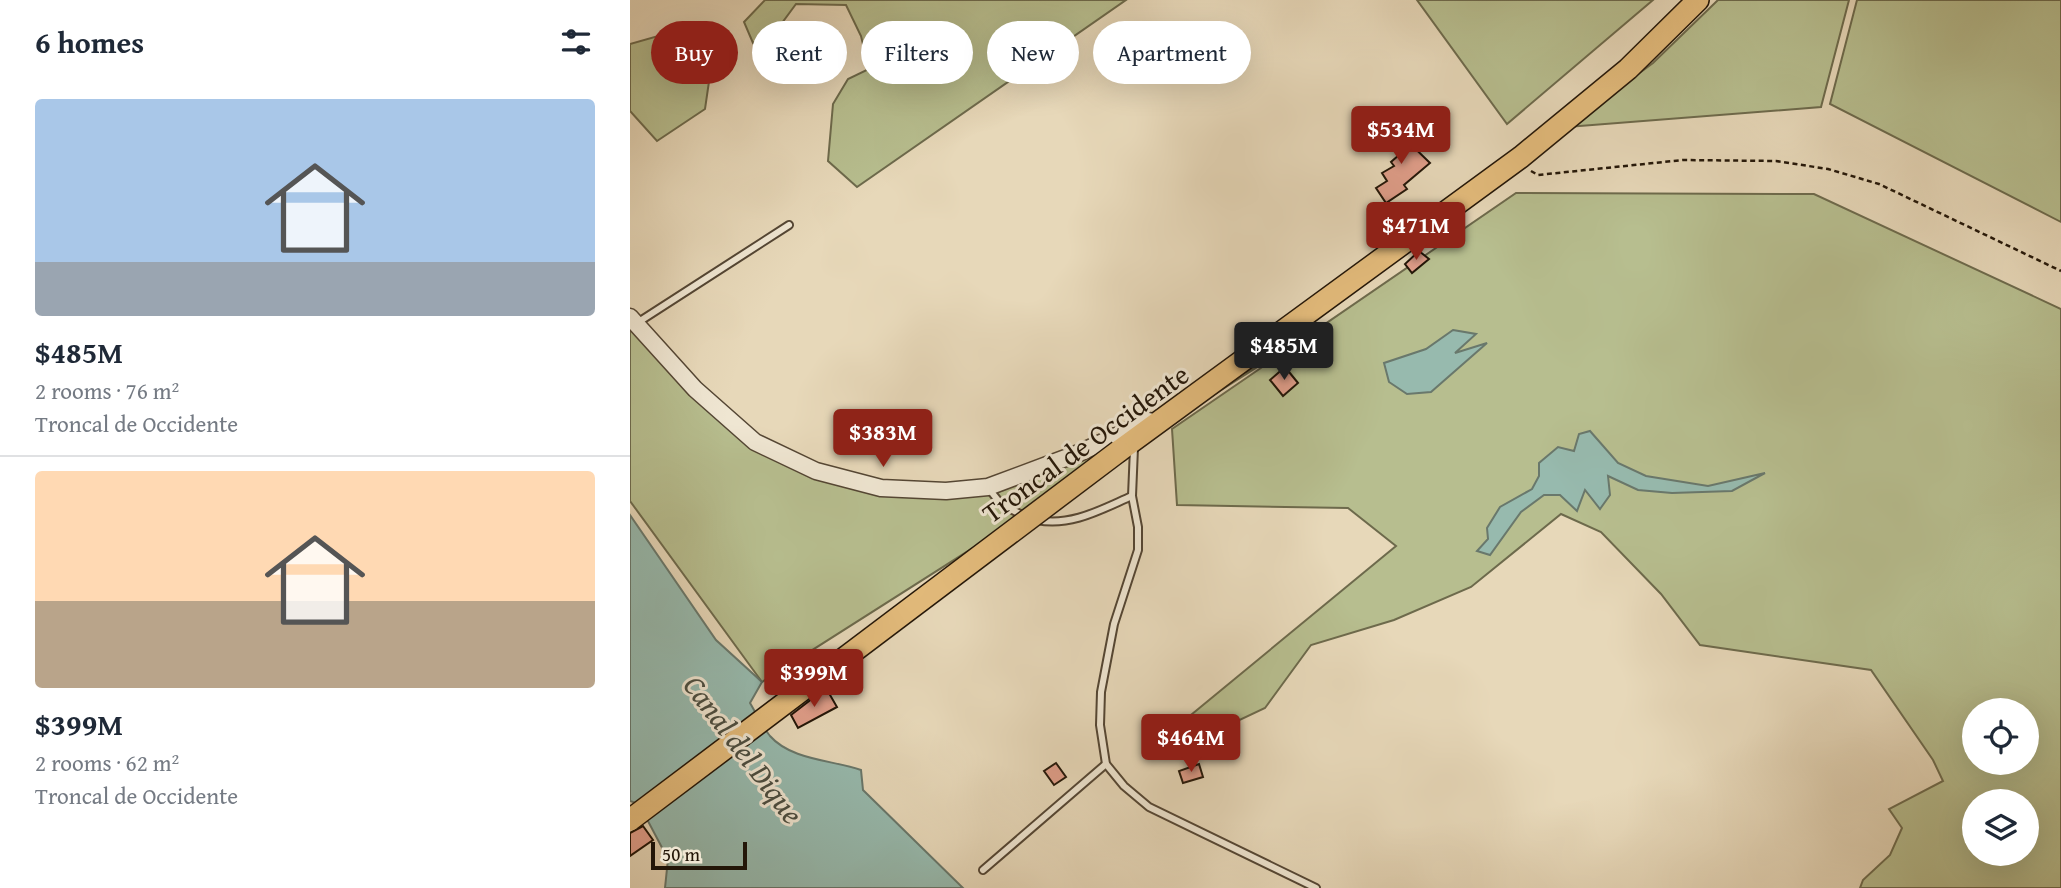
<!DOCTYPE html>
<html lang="en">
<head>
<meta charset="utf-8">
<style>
  body { margin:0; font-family:"Gentium Book Plus",serif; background:#f2f2f3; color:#1f2937; height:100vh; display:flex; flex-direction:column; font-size:26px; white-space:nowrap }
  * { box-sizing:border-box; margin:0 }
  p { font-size:23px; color:#747a83 }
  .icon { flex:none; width:38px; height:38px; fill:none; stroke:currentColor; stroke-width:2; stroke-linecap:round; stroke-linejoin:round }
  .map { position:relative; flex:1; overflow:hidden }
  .details { display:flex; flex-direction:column; background:#fff; width:630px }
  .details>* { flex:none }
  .guide { position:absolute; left:21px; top:21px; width:665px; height:63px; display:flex; gap:14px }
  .tools { position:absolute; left:1332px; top:698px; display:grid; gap:14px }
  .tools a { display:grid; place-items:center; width:77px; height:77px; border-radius:50%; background:#fff; box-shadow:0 7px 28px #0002; font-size:35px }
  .scale { position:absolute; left:21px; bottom:18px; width:96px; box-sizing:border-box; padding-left:7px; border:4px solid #231608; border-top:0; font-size:19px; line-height:24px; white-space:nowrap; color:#231608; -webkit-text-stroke:5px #efe6d2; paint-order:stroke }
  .price { position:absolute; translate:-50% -60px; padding:0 16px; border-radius:7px; background:#8f2418; color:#fff; font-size:23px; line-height:46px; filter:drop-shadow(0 2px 4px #0008) }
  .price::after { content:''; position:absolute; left:50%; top:42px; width:21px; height:16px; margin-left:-10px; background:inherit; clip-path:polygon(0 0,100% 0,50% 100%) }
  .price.on { background:#222; color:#fff }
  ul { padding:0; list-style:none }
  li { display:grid; align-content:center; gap:14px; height:371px; padding:0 35px }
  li+li { border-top:2px solid #e0e1e3 }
  li span { display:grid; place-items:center; height:217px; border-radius:7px; color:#555 }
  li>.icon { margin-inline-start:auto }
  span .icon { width:126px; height:126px; fill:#fffc; stroke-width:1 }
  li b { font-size:30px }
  h2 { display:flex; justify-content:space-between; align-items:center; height:84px; padding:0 35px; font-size:30px }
  .pill { padding:0 24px; border-radius:32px; background:#fff; box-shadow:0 7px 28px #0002; font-size:24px; line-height:63px }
  .pill.on { background:#8f2418; color:#fff }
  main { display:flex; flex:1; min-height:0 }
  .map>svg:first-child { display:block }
  .green { fill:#b7be8f; stroke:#6d6a4c; stroke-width:2; fill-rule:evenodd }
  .water { fill:#97baae; stroke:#69786c; stroke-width:2 }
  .building { fill:#e09e8a; stroke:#231608; stroke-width:2 }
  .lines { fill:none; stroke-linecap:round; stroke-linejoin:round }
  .service-casing { stroke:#544634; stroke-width:10 }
  .tertiary-casing { stroke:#544634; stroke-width:19 }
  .trunk-casing { stroke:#231608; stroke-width:24 }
  .path { stroke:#231608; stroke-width:2.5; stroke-dasharray:5 3.5; stroke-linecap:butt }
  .service { stroke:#efe6d2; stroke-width:6 }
  .tertiary { stroke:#efe6d2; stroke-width:16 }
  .trunk { stroke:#e4bc7c; stroke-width:21 }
  .trunk-bridge-casing { stroke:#231608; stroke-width:24; stroke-linecap:butt }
  .trunk-bridge { stroke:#e4bc7c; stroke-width:21 }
  .labels { text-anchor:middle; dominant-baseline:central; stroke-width:6; stroke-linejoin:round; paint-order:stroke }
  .street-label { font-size:28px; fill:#231608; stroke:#efe6d2 }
  .water-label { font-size:30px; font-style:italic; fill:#4c4f42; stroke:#efe6d2 }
</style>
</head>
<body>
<main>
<section class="details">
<h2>6 homes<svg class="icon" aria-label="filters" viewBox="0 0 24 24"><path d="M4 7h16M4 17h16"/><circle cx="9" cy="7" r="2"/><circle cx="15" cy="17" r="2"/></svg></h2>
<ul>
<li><span style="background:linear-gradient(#a9c7e8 75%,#9aa5b1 0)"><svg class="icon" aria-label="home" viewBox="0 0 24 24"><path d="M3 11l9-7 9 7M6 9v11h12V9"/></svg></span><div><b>$485M</b><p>2 rooms · 76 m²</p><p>Troncal de Occidente</p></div></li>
<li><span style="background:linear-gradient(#ffd9b3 60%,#b9a48a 0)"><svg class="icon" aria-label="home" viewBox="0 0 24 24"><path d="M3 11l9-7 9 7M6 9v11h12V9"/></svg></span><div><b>$399M</b><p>2 rooms · 62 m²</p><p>Troncal de Occidente</p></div></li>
</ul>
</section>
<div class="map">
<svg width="1431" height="888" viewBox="0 0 1431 888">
  <rect width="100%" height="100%" fill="#e7d8b9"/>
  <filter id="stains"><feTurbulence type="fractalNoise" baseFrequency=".00286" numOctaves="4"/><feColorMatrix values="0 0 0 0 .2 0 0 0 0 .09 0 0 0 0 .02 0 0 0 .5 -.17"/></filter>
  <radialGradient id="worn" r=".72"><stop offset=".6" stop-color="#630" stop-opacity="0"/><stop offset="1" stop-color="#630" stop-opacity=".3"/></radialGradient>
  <g class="green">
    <polygon points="135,0 496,0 227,187 198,161 203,104 218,79 239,69 231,36 216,5 166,4 149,27 123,43 114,22"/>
    <polygon points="787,0 1023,0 877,124"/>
    <polygon points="1088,0 1219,0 1191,107 937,127 1023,63"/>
    <polygon points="1227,0 1431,0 1431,222 1200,104"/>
    <polygon points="49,30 82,61 75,109 27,141 0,111 0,44"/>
    <path d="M886,193L1184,194L1431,309V888H1230L1233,880L1260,855L1272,828L1259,809L1313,781L1303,760L1241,670L1070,645L1031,594L971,532L931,514L841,587L764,620L681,645L635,708L542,752L533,738L766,546L718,508L547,505L542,429ZM1344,710H1396V763H1344ZM1344,802H1396V854H1344Z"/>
    <polygon points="0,320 125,442 218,481 358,487 629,366 132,682 0,501"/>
  </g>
  <g class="water">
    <polygon points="823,330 846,334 825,353 857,343 801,392 777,394 759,382 754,363 796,349"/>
    <polygon points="960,431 988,463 1016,476 1078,486 1135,473 1102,491 1042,493 1008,490 978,476 980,495 970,509 955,490 947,511 930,495 914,495 891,512 860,555 847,551 858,539 857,528 870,507 902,489 909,476 909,463 928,447 944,451 949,434"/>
    <path d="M0,515L86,640L132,682L120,703C126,713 132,726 140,736C161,760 202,760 231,770L233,790L333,888H35L38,859L9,804L0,801Z"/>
  </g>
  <g class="building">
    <polygon points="763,127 800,163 774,185 777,189 756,203 746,188 757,181 752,173 764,166 761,162 769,155 752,138"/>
    <polygon points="789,251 799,259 782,273 775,264"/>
    <polygon points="655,367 668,383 653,396 640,380"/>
    <polygon points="196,688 207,707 168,728 161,715"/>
    <polygon points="426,763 436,777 424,785 414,771"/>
    <polygon points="569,764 573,777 553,783 549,771"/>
    <polygon points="13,826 23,840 0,856 0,833"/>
  </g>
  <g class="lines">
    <defs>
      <g id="service">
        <polyline points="7,323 159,225"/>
        <polyline points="504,448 502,496 508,527 508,550 484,624 471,692 470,725 476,764 494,786 519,807 686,888"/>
        <polyline points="359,489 371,504 394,516"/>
        <path d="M407,520C441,527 472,509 502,496"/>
        <polyline points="353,870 476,764"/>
      </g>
      <polyline id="tertiary" points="0,317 65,389 125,442 186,471 251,488 316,491 358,487 449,453 519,421"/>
      <polyline id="trunk" points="489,451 891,157 998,69 1068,0"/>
    </defs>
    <use href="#service" class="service-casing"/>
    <use href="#tertiary" class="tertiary-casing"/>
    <use href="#trunk" class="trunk-casing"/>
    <polyline class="path" points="901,171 908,175 1053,160 1146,161 1198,169 1249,184 1431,271"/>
    <use href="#service" class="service"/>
    <use href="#tertiary" class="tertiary"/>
    <use href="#trunk" class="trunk"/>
    <defs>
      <polyline id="trunk-bridge" points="0,820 489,451"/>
    </defs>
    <use href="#trunk-bridge" class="trunk-bridge-casing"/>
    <use href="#trunk-bridge" class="trunk-bridge"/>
  </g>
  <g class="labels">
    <g class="street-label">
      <text transform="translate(455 443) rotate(-36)">Troncal de Occidente</text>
    </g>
    <g class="water-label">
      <text transform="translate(114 749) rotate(53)">Canal del Dique</text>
    </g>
  </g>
  <rect width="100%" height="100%" filter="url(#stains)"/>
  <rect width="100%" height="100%" fill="url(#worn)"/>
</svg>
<div class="tools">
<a><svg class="icon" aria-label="locate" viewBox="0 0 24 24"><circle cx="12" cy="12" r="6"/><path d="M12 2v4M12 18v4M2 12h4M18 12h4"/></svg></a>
<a><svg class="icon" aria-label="layers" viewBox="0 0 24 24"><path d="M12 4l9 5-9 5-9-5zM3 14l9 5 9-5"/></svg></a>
</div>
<div class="scale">50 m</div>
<b class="price" style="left:771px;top:166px">$534M</b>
<b class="price" style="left:786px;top:262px">$471M</b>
<b class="price on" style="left:654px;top:382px">$485M</b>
<b class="price" style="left:253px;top:469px">$383M</b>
<b class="price" style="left:184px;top:709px">$399M</b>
<b class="price" style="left:561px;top:774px">$464M</b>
<div class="guide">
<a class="pill on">Buy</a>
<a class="pill">Rent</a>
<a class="pill">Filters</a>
<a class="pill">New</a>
<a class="pill">Apartment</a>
</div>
</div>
</main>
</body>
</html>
